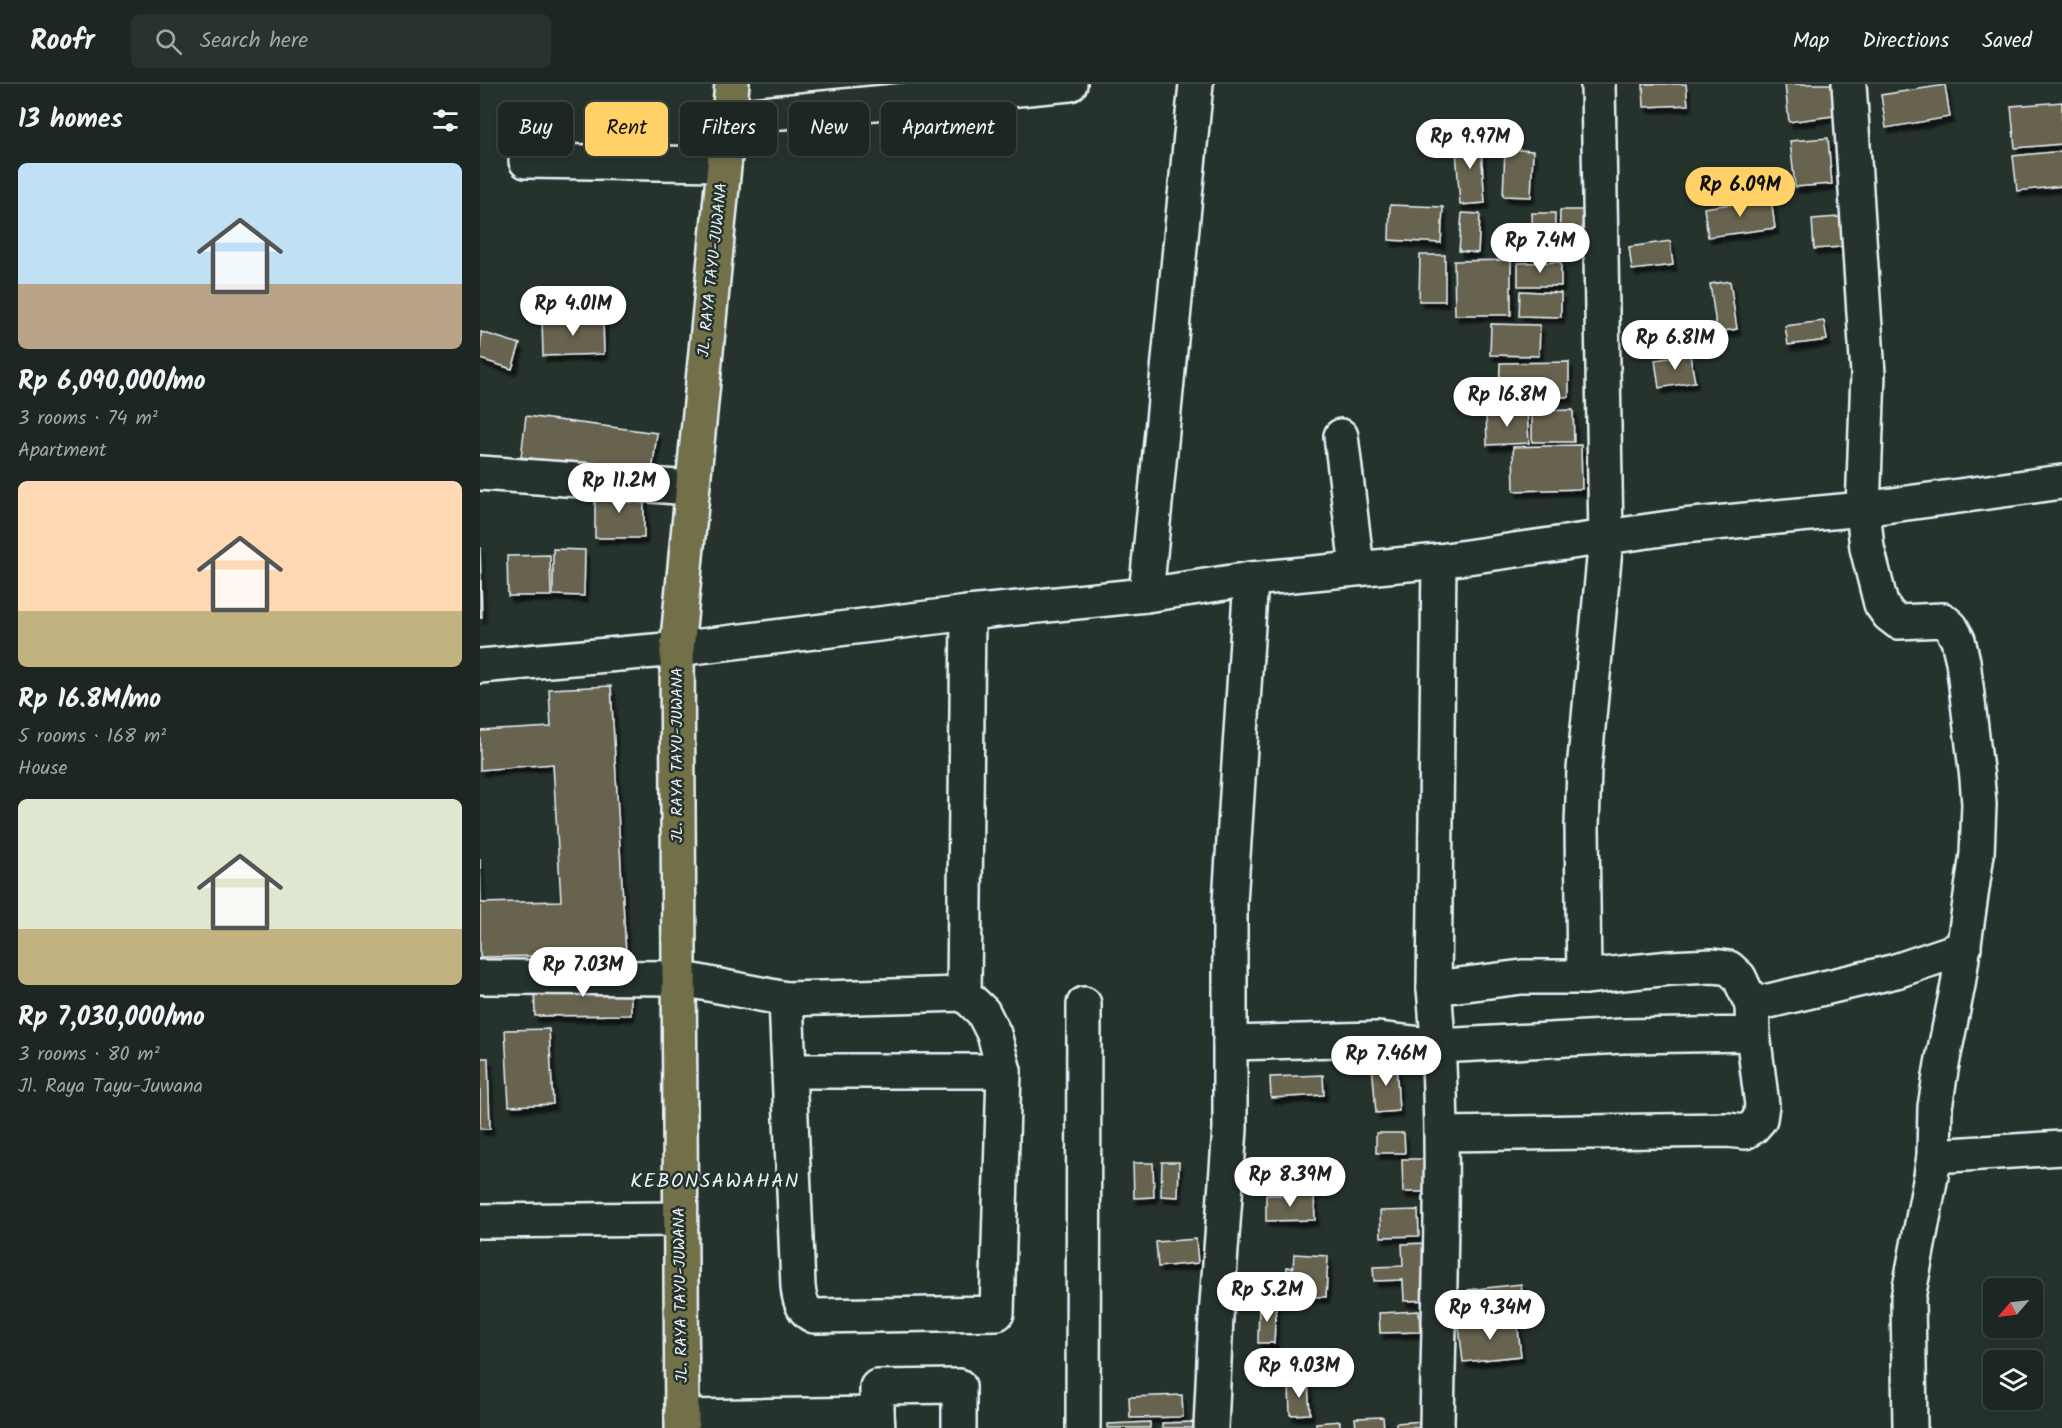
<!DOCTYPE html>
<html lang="en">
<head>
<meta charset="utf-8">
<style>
  body { margin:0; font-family:Kalam,sans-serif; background:#29322f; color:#f1f3f6; height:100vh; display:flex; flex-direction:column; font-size:22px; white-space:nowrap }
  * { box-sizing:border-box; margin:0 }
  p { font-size:20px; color:#a0a5a5 }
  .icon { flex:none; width:33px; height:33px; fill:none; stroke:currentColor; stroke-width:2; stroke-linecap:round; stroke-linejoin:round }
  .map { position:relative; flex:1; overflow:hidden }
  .details { display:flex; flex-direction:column; background:#1c2622; width:480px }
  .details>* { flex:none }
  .hud { position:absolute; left:18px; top:18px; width:570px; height:54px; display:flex; gap:12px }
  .needle { width:39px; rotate:242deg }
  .controls { position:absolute; left:1503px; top:1194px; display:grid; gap:12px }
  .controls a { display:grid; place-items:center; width:60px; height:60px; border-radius:9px; background:#1c2622; box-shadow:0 3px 9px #0003,0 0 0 2px #3a4340; font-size:30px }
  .price { position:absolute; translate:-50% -51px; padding:0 14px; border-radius:21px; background:#fff; color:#222; font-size:20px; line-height:39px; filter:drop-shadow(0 2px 3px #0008) }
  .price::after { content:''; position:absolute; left:50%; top:36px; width:18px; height:14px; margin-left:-9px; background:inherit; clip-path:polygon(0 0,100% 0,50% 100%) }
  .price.selected { background:#ffd166; color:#111 }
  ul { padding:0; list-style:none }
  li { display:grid; align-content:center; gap:12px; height:318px; padding:0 18px }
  li span { display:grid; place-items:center; height:186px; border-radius:9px; color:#555 }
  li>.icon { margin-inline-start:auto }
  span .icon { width:108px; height:108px; fill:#fffc; stroke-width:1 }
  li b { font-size:26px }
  h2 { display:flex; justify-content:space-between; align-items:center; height:72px; padding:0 18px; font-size:26px }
  .tag { padding:0 21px; border-radius:9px; background:#1c2622; box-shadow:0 3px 9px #0003,0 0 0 2px #3a4340; font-size:21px; line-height:54px }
  .tag.selected { background:#ffd166; color:#111 }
  header { display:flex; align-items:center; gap:36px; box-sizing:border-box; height:84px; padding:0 30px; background:#1c2622; border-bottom:2px solid #3a4340 }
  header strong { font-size:28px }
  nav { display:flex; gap:33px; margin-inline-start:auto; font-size:21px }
  .search { width:420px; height:54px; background:#29322f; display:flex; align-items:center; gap:15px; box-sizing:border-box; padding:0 21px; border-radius:9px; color:#a0a5a5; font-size:22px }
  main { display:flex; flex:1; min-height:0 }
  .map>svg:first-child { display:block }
  .building { fill:#676450; stroke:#e8f1f8; stroke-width:1.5; filter:url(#shadow) }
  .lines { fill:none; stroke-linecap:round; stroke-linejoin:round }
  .minor-casing { stroke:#e8f1f8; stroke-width:38 }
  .major-casing { stroke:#e8f1f8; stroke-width:38 }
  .minor { stroke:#26332d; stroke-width:33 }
  .major { stroke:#71704a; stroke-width:33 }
  .labels { text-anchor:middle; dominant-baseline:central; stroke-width:5; stroke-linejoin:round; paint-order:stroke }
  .street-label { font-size:16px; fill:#e8f1f8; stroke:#26332d }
  .quarter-label { font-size:20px; letter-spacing:1.5px; fill:#e8f1f8; stroke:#26332d }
</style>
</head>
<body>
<header>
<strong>Roofr</strong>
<div class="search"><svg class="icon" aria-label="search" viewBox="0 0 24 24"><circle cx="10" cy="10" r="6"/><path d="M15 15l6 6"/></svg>Search here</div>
<nav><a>Map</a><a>Directions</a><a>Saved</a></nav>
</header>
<main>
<section class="details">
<h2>13 homes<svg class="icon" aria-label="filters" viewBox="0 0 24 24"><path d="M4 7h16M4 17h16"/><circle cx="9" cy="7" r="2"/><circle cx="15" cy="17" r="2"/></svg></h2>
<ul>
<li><span style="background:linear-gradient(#bfe0f5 65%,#b9a48a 0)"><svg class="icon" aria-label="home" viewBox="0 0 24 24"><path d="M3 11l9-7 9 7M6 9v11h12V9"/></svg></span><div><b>Rp 6,090,000/mo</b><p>3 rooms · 74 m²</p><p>Apartment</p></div></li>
<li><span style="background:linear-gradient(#ffd9b3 70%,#c2b280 0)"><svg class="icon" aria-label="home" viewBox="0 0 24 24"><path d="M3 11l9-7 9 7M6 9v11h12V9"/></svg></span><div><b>Rp 16.8M/mo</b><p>5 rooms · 168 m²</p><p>House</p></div></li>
<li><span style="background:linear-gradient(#dfe7d0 70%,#c2b280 0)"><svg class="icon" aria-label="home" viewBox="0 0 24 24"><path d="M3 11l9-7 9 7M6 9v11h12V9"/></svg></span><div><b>Rp 7,030,000/mo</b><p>3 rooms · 80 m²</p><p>Jl. Raya Tayu-Juwana</p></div></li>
</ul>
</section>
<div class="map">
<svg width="1582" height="1344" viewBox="0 0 1582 1344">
  <defs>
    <filter id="shadow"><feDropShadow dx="3.5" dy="6" stdDeviation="1.5" flood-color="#0009"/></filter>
  </defs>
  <rect width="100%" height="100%" fill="#26332d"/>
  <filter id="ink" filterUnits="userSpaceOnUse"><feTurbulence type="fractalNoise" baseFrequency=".0167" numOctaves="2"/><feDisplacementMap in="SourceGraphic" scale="12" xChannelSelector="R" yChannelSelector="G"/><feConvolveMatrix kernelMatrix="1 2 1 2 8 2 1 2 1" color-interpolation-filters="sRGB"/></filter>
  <g filter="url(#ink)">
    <g class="building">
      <polygon points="1163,0 1206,0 1208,21 1164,23"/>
      <polygon points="1305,0 1356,0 1360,31 1309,38"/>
      <polygon points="1465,1 1470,33 1406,44 1401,11"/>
      <polygon points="1582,18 1582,60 1535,64 1531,22"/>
      <polygon points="1000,51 1005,119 980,121 975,52"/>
      <polygon points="1348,54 1352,100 1315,103 1310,57"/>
      <polygon points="1025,65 1053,67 1051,113 1023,112"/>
      <polygon points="1582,67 1582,102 1537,107 1533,72"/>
      <polygon points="1291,114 1295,144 1228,153 1224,124"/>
      <polygon points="910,121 963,123 961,159 909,156"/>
      <polygon points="1080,126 1104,126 1103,165 1079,165"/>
      <polygon points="982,129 1000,130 998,169 979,167"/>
      <polygon points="1052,129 1075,129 1075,166 1053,165"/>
      <polygon points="1371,132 1374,162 1334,165 1332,135"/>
      <polygon points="1190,157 1193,181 1152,186 1149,163"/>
      <polygon points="940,171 965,171 965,217 939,217"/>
      <polygon points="1031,176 1031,231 975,231 974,177"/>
      <polygon points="1081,178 1081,202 1038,202 1038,179"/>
      <polygon points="1250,197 1257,245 1237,248 1230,200"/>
      <polygon points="1040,207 1081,209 1081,233 1039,232"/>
      <polygon points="123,235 124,270 63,272 62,236"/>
      <polygon points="1344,237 1347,256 1308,261 1305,242"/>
      <polygon points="1011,240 1060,241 1059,272 1010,271"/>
      <polygon points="1,248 40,260 32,285 0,275"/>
      <polygon points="1210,271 1215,298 1179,304 1175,276"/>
      <polygon points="1089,278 1089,313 1019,313 1020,279"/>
      <polygon points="1047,326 1049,359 1007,361 1006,328"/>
      <polygon points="1093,326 1094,358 1052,358 1052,327"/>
      <polygon points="46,332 177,349 172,389 41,373"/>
      <polygon points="1101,361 1102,405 1034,407 1033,363"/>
      <polygon points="115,405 164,406 164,454 115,454"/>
      <polygon points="0,463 2,533 0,534"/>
      <polygon points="73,465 105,466 104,512 73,511"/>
      <polygon points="70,471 71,512 28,512 27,472"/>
      <polygon points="131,602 146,871 0,873 0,775 1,819 81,817 73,680 0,686 0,647 71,643 69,605"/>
      <polygon points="151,896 151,931 55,932 54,897"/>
      <polygon points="69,945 73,1020 29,1022 25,946"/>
      <polygon points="0,974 8,974 10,1045 0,1045"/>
      <polygon points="916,978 919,1027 896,1029 892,980"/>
      <polygon points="843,991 844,1011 791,1014 790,993"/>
      <polygon points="896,1049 924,1049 925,1069 896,1069"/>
      <polygon points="922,1075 955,1075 956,1108 923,1108"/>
      <polygon points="682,1078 699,1078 698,1113 681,1112"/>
      <polygon points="653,1079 673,1079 674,1113 654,1114"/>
      <polygon points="834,1110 835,1136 786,1137 786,1111"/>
      <polygon points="938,1126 939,1152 901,1153 900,1127"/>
      <polygon points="716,1155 718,1179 678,1183 676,1158"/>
      <polygon points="951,1159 954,1216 924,1217 923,1196 894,1197 893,1183 923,1182 922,1160"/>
      <polygon points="814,1170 848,1172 846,1213 812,1212 813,1199 806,1198 807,1183 813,1184"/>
      <polygon points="1041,1200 1044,1225 991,1230 988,1206"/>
      <polygon points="779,1219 796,1220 794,1259 778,1259"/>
      <polygon points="939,1227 940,1248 900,1249 899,1229"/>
      <polygon points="1037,1236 1041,1272 983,1278 979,1243"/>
      <polygon points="828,1299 830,1330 810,1331 809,1301"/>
      <polygon points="702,1311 703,1333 650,1334 649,1313"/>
      <polygon points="903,1333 904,1344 876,1344 875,1334"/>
      <polygon points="860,1337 860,1344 836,1344 836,1339"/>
      <polygon points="944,1337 945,1344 916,1344 916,1339"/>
      <polygon points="670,1338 670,1344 628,1344 628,1340"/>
      <polygon points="715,1338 715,1344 682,1344 682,1339"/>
    </g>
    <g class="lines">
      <defs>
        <g id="minor">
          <polyline points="1369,0 1388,290 1383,425 1387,464 1401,520 1409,531 1418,538 1463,536 1471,543 1478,556 1483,577 1497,694 1499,720 1497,770 1478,901 1462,980 1455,1023 1454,1072 1451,1092 1428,1214 1430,1344"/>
          <polyline points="250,33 590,0"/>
          <polyline points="46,77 244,80"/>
          <polyline points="861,352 877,484"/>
          <polyline points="0,389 212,404"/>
          <polyline points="666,511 716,0"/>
          <polyline points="0,582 197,565 488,529 666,511 771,495 959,477 1203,442 1383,425 1582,398"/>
          <polyline points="0,893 198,894 306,915 484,910"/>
          <polyline points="1104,893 1102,742 1104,686 1126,454 1118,0"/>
          <polyline points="954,904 1042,893 1104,893 1190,884 1233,882 1249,884 1259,893 1272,921 1416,887 1484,864"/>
          <path d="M306,915L318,1202C319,1215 322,1227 334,1232L517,1229L524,987L514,950L503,928L484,910L488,529"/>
          <polyline points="750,959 896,955 959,962 1143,952 1273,950 1272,921"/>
          <polyline points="309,987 524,987"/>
          <polyline points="962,1050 1248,1046 1265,1048 1273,1043 1280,1035 1282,1021 1273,950"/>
          <polyline points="1454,1072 1582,1064"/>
          <polyline points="0,1137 200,1135"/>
          <polyline points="397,1330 397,1303 479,1302 479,1344"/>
          <polyline points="202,1333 397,1330 398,1344"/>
          <polyline points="603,1344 604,920"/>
          <polyline points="731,1344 736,1233 750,1045 750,818 771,495"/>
          <path d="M957,1344C959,1198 967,1050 954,904L959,477"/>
        </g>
        <polyline id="major" points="202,1344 197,565 252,0"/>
      </defs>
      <use href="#minor" class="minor-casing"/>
      <use href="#major" class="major-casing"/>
      <use href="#minor" class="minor"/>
      <use href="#major" class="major"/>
    </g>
  </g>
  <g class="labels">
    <g class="street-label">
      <text transform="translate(233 186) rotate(-84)">JL. RAYA TAYU-JUWANA</text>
      <text transform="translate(197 671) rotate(-90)">JL. RAYA TAYU-JUWANA</text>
      <text transform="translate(201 1211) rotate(-91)">JL. RAYA TAYU-JUWANA</text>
    </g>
    <g class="quarter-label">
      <text x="235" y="1098">KEBONSAWAHAN</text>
    </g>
  </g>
</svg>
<div class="controls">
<a><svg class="needle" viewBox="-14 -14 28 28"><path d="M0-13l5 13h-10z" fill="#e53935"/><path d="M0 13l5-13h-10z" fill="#a0a5a5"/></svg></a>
<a><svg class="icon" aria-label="layers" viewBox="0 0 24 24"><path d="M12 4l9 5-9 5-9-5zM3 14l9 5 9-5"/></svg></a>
</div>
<b class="price" style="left:990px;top:86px">Rp 9.97M</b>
<b class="price selected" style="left:1260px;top:134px">Rp 6.09M</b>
<b class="price" style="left:1060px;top:190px">Rp 7.4M</b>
<b class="price" style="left:93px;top:253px">Rp 4.01M</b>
<b class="price" style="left:1195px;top:287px">Rp 6.81M</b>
<b class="price" style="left:1027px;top:344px">Rp 16.8M</b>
<b class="price" style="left:139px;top:430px">Rp 11.2M</b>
<b class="price" style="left:103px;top:914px">Rp 7.03M</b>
<b class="price" style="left:906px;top:1003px">Rp 7.46M</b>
<b class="price" style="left:810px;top:1124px">Rp 8.39M</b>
<b class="price" style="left:787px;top:1239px">Rp 5.2M</b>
<b class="price" style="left:1010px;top:1257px">Rp 9.34M</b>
<b class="price" style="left:819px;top:1315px">Rp 9.03M</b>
<div class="hud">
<a class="tag">Buy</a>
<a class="tag selected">Rent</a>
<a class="tag">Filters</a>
<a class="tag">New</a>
<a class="tag">Apartment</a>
</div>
</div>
</main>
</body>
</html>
